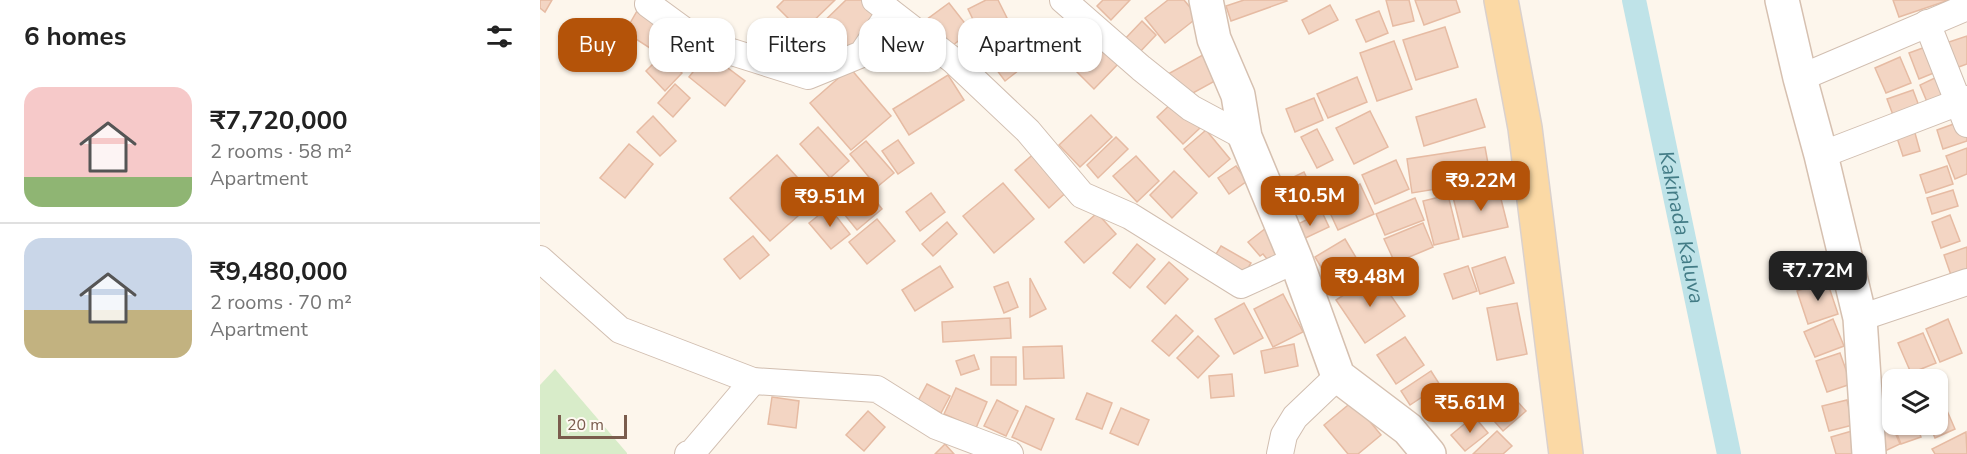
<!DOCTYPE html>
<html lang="en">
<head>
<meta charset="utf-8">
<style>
  body { margin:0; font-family:"Nunito Sans",sans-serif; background:#f6f6f6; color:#222; height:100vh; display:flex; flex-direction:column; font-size:22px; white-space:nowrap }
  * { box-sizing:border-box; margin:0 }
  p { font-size:20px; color:#767676 }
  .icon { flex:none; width:33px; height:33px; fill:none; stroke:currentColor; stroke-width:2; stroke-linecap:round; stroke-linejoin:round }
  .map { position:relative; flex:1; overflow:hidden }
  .side { display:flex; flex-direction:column; background:#fff; width:540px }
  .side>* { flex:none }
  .banner { position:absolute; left:18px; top:18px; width:570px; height:54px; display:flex; gap:12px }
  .controls { position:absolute; left:1342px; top:369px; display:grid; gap:12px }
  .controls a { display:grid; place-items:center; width:66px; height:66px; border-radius:12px; background:#fff; box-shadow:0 2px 4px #0004; font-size:30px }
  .scale { position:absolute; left:18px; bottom:15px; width:69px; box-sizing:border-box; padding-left:6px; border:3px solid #7a5c4d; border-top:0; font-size:16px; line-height:21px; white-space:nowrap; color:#7a5c4d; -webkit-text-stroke:4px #fffaf3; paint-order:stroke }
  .price { position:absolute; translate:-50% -51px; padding:0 14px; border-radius:12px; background:#b45309; color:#fff; font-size:20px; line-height:39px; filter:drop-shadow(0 2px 3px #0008) }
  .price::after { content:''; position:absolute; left:50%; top:36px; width:18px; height:14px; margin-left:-9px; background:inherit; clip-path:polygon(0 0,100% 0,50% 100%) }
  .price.active { background:#222; color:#fff }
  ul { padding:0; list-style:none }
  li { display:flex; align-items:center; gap:18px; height:150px; padding:0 24px }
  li+li { border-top:2px solid #e0e0e0 }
  li span { display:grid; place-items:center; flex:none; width:168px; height:120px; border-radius:18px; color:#555 }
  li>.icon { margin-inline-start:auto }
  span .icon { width:72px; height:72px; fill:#fffc; stroke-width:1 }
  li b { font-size:26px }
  h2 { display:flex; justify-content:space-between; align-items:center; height:72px; padding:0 24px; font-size:26px }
  .pill { padding:0 21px; border-radius:18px; background:#fff; box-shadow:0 2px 4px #0004; font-size:21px; line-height:54px }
  .pill.active { background:#b45309; color:#fff }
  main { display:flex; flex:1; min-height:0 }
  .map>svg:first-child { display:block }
  .green { fill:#d8ecc9 }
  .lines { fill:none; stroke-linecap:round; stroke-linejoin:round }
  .canal { stroke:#bfe3e8; stroke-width:24 }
  .building { fill:#f3d5c3; stroke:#e6bba3; stroke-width:1.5 }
  .minor-casing { stroke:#d1beb0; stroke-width:28 }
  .secondary-casing { stroke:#d6c0b0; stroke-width:36 }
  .primary-casing { stroke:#dad1cd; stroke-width:36 }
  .minor { stroke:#fff; stroke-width:26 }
  .secondary { stroke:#fff; stroke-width:33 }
  .primary { stroke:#fbd9a5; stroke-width:33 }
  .labels { text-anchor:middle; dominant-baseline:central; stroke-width:5; stroke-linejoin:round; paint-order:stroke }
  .water-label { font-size:21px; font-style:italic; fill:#437c86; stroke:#fffaf3 }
</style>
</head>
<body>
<main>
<section class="side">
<h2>6 homes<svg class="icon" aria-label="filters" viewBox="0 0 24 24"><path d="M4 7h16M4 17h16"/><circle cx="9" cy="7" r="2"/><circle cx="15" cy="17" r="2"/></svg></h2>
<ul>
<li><span style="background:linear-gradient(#f6c9c9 75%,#8fb573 0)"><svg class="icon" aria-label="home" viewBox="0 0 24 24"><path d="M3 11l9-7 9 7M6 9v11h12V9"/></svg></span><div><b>₹7,720,000</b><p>2 rooms · 58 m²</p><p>Apartment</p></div></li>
<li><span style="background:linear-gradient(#c9d6e8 60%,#c2b280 0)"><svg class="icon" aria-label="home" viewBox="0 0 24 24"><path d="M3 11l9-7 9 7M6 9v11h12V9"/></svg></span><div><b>₹9,480,000</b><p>2 rooms · 70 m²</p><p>Apartment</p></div></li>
</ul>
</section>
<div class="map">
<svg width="1427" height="454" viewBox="0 0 1427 454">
  <rect width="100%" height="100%" fill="#fdf6ec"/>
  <polygon class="green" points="15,369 87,453 87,454 0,454 0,385"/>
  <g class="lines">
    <path class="canal" id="s1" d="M1094,0L1189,454"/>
  </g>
  <g class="building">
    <polygon points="0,0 12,0 5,12 0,8"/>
    <polygon points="244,0 295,0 262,32 237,7"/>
    <polygon points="306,0 326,0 342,17 298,60 272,33"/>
    <polygon points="446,0 458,0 467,18 439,32 428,9"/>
    <polygon points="563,0 590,0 571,20 557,6"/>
    <polygon points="628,0 644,0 658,17 625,43 605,18"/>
    <polygon points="704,0 746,0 747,1 691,21 686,6"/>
    <polygon points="846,0 869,0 874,21 853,26"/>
    <polygon points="875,0 916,0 920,12 884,25"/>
    <polygon points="1353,0 1409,0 1359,17"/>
    <polygon points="409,3 431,31 408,49 386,20"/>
    <polygon points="790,5 798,20 769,34 762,20"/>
    <polygon points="97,11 129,31 116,52 85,32"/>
    <polygon points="839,11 848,33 826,42 816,20"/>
    <polygon points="602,21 616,35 598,54 583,41"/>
    <polygon points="500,22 515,42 465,81 450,61"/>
    <polygon points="544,26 580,62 554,89 518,53"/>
    <polygon points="905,27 918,67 876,80 863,40"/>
    <polygon points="1427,36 1427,64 1408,71 1400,45"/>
    <polygon points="854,41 872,89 837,101 820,53"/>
    <polygon points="1391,45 1401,70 1379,79 1369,53"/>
    <polygon points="670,51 684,76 642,99 628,74"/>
    <polygon points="168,53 205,81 185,106 149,77"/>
    <polygon points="123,54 142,73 125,91 106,71"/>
    <polygon points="1360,57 1371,83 1346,93 1335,68"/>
    <polygon points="310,68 351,116 311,150 270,103"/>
    <polygon points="408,75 424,100 369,135 353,109"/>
    <polygon points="1401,75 1412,99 1390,109 1380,85"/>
    <polygon points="817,77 827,102 788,118 777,94"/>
    <polygon points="135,84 150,98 133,117 118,103"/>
    <polygon points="1373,90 1382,114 1356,123 1347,99"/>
    <polygon points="774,98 783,120 755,132 746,109"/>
    <polygon points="936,99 945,127 884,146 876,117"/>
    <polygon points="634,101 660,128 643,144 617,117"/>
    <polygon points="830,111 848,147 814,164 796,128"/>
    <polygon points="551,115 572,137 540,167 519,145"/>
    <polygon points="113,116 136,141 120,156 97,132"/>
    <polygon points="1422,121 1427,134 1427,141 1403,149 1397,130"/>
    <polygon points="1373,126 1380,151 1363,156 1355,132"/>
    <polygon points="278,127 309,161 290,178 260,144"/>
    <polygon points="777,129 793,160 777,168 761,137"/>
    <polygon points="666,130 690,159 669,177 644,149"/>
    <polygon points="576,137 588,149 558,178 547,165"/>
    <polygon points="358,140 374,163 358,174 342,151"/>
    <polygon points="326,141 354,173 337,187 310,154"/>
    <polygon points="89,144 113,164 85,198 60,178"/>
    <polygon points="945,147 951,180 872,193 867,159"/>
    <polygon points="1427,148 1427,174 1415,179 1406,156"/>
    <polygon points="497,151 531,188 509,208 475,170"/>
    <polygon points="237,155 277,199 230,241 190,198"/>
    <polygon points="596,156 619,181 597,202 573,176"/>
    <polygon points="856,160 869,189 835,204 822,175"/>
    <polygon points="696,166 707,181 689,194 678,178"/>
    <polygon points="1407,166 1413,184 1386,193 1380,175"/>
    <polygon points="634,171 657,193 632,218 610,195"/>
    <polygon points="764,172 778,201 760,210 745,181"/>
    <polygon points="322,183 342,209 317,230 296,204"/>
    <polygon points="463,183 494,219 454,253 423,216"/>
    <polygon points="820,184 834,214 798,230 784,200"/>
    <polygon points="958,187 968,227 923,237 913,197"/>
    <polygon points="1413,190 1418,206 1392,214 1387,198"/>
    <polygon points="391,193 405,212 380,231 366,212"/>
    <polygon points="908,195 919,239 894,245 883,201"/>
    <polygon points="875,198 884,220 845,235 836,214"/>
    <polygon points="289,207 310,234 291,249 269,223"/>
    <polygon points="782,212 789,227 757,242 750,228"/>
    <polygon points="557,213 576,234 544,263 525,242"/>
    <polygon points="1410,215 1420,241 1401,248 1392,222"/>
    <polygon points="337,219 355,241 327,264 309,242"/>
    <polygon points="407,222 417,234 393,256 382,244"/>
    <polygon points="883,223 893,247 855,263 844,239"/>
    <polygon points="726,228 746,252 731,264 723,254 720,256 708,242"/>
    <polygon points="213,236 229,255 200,279 184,259"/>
    <polygon points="805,239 824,271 794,289 775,257"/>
    <polygon points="597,244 615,259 590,288 573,273"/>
    <polygon points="681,246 711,263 703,276 673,259"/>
    <polygon points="1427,247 1427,276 1413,281 1404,255"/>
    <polygon points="965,257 974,283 940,294 932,268"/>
    <polygon points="629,262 648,279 625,304 607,287"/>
    <polygon points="400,266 413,287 375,311 362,290"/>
    <polygon points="928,266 937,291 913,299 904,274"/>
    <polygon points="836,274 865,316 825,343 796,300"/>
    <polygon points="490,278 506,309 490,317"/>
    <polygon points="1287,281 1298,314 1268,324 1257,291"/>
    <polygon points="468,282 478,307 464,313 454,287"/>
    <polygon points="743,294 763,332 733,347 714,309"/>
    <polygon points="704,303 723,338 694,354 675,319"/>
    <polygon points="977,303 987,354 957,360 947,308"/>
    <polygon points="636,315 653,331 629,356 612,341"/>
    <polygon points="470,318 471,338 403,342 402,322"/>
    <polygon points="1293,319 1304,346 1275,357 1264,332"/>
    <polygon points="1408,319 1422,353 1400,362 1386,329"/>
    <polygon points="1383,333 1396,363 1371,373 1358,343"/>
    <polygon points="658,336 679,356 658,378 637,358"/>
    <polygon points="865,337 884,365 856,384 837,355"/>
    <polygon points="754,344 758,366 725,373 721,351"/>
    <polygon points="522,346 524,378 484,379 483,347"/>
    <polygon points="1300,353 1311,384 1287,392 1276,361"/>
    <polygon points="434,355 439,369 421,375 416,361"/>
    <rect x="451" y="357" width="25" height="28"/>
    <polygon points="891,371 900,385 870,405 861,391"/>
    <polygon points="692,374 694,396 671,398 669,376"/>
    <polygon points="387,384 410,396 401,413 378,401"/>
    <polygon points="416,388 447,402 436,428 404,414"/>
    <polygon points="969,392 986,411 963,431 946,412"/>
    <polygon points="547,393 572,403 562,429 536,419"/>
    <polygon points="232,397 259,401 256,428 228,424"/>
    <polygon points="457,400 478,411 466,436 444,426"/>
    <polygon points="1307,400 1313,425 1289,431 1282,406"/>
    <polygon points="813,401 841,435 818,454 808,454 784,425"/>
    <polygon points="486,406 514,419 501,450 472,437"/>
    <polygon points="1405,406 1415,429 1395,438 1389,424 1398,424 1398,409"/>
    <polygon points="581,408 609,420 598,445 570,433"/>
    <polygon points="328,411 345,427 324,451 306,435"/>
    <polygon points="1347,414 1360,444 1345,451 1331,421"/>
    <polygon points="934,416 948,433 925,451 911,435"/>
    <polygon points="1353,424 1376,424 1381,437 1361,444"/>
    <polygon points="957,431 972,446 963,454 933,454"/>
    <polygon points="1312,431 1318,454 1296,454 1291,437"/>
    <polygon points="1426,432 1427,454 1395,454 1392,449"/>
    <polygon points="405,444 414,454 395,454"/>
  </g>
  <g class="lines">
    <defs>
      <g id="minor">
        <polyline points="110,0 108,4 160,42 268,76 322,54 350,12"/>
        <polyline points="335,0 414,61 488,131 542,195 590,216 701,285 756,260"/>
        <polyline points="523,0 601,68 651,108 705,137"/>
        <polyline points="1387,23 1427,124"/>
        <polyline points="1260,78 1427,7"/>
        <polyline points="1281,155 1427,99"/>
        <polyline points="0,259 80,330 213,381 337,389 396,426 470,454"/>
        <polyline points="1320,318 1427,282"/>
        <polyline points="148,454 152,453 213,381"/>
        <polyline points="740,454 744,435 755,417 798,376"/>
      </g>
      <g id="secondary">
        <polyline points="666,0 674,39 698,95 705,137 756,260 798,376 868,429 889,454"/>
        <polyline points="1242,0 1260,78 1281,155 1320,318 1329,454"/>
      </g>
      <polyline id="primary" points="961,0 985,128 1026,454"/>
    </defs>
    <use href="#minor" class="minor-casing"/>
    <use href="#secondary" class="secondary-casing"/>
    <use href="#primary" class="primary-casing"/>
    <use href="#minor" class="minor"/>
    <use href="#secondary" class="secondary"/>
    <use href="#primary" class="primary"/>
  </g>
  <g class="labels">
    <g class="water-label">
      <text stroke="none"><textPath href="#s1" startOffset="232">Kakinada Kaluva</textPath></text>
    </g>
  </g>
</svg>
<div class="controls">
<a><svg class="icon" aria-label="layers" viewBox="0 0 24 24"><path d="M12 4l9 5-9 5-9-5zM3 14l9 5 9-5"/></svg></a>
</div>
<div class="scale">20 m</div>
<b class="price" style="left:941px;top:212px">₹9.22M</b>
<b class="price" style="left:770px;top:227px">₹10.5M</b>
<b class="price" style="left:290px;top:228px">₹9.51M</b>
<b class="price active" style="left:1278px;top:302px">₹7.72M</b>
<b class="price" style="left:830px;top:308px">₹9.48M</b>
<b class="price" style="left:930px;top:434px">₹5.61M</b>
<div class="banner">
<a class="pill active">Buy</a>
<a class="pill">Rent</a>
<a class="pill">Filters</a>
<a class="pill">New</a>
<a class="pill">Apartment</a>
</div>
</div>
</main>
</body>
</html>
